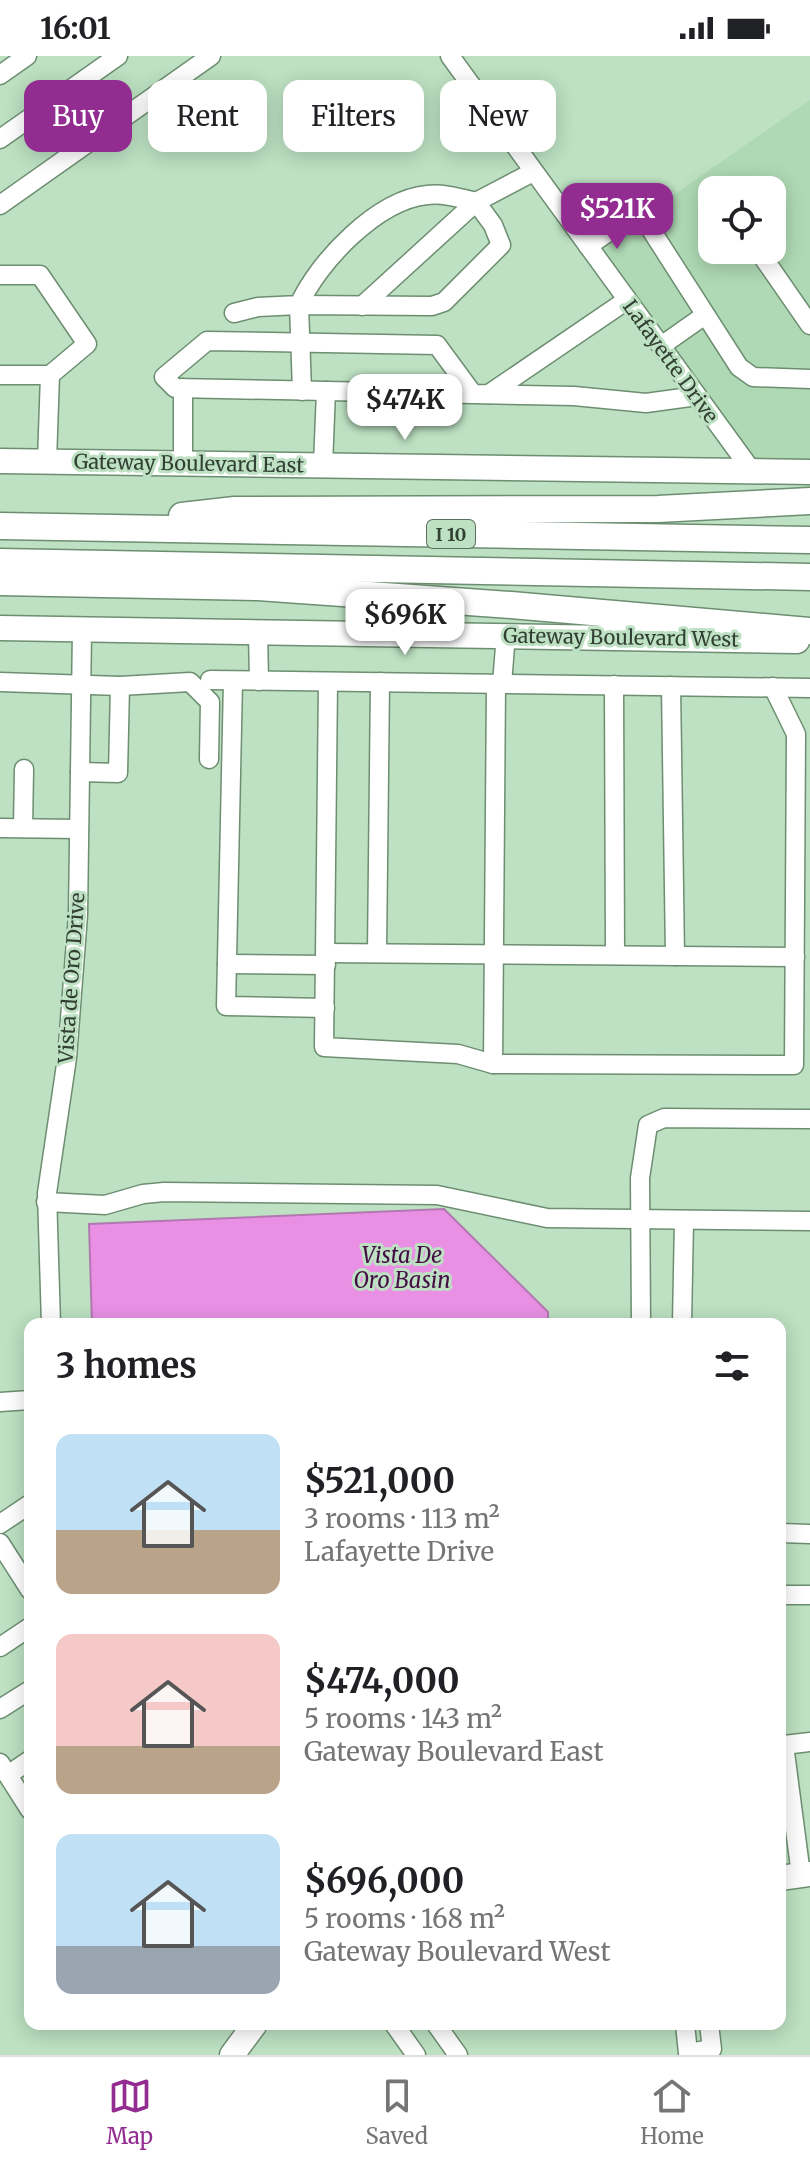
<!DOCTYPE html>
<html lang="en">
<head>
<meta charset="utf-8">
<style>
  body { margin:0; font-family:Merriweather,serif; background:#f2f2f2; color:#202124; height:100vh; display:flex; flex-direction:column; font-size:30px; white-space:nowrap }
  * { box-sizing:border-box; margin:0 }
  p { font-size:26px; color:#757577 }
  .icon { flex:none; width:44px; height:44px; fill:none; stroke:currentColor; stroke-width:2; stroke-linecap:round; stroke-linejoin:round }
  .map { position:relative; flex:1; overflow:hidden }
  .panel { position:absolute; left:24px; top:1262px; width:762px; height:712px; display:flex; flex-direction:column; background:#fff; border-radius:16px; box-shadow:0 4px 20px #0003 }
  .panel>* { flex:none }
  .top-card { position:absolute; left:24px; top:24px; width:762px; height:72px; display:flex; gap:16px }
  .fabs { position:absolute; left:698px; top:120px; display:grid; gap:16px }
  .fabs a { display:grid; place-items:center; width:88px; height:88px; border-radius:16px; background:#fff; box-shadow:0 4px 20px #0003; font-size:40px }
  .price { position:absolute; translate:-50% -68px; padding:0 18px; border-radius:16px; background:#fff; color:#222; font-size:26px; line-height:52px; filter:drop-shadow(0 2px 4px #0008) }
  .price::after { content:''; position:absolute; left:50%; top:48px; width:24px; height:18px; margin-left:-12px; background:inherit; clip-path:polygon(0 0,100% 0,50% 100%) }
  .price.active { background:#922c91; color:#fff }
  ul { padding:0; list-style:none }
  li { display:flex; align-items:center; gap:24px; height:200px; padding:0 32px }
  li span { display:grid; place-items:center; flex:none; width:224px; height:160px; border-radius:16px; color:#555 }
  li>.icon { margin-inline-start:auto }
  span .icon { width:96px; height:96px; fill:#fffc; stroke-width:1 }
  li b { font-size:34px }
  h2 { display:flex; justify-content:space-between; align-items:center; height:96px; padding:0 32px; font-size:34px }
  .chip { padding:0 28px; border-radius:16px; background:#fff; box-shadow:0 4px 20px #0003; font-size:28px; line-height:72px }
  .chip.active { background:#922c91; color:#fff }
  .status { display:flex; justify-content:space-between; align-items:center; height:56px; padding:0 40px; background:#fff; direction:ltr }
  .status svg { height:22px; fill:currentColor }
  .dock { display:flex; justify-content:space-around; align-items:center; height:112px; border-top:2px solid #e0e0e0; background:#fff; font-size:22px; color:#757577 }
  .dock a { display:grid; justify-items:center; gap:4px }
  .dock .active { color:#922c91 }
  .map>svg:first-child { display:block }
  .built { fill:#afd9b4; fill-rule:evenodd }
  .water { fill:#e990e5; stroke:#b278b0; stroke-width:2 }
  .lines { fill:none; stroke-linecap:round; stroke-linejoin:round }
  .minor-casing { stroke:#6d8e71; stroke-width:21 }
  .major-casing { stroke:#6d8e71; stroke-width:27 }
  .highway-casing { stroke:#6d8e71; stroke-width:29 }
  .minor { stroke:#fff; stroke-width:18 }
  .major { stroke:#fff; stroke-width:24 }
  .highway { stroke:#fff; stroke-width:26 }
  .labels { text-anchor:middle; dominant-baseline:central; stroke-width:6; stroke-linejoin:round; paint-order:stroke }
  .shield { fill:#bde1c2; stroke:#5c705f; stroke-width:2 }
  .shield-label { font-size:18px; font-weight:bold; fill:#324034 }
  .street-label { font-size:20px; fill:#324034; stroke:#bde1c2 }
  .water-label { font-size:22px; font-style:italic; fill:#440d44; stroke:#bde1c2 }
</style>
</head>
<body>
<div class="status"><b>16:01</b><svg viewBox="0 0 49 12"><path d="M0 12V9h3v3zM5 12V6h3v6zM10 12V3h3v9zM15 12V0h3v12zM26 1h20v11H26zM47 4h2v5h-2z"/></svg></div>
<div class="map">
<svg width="810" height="1999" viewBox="0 0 810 1999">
  <rect width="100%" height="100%" fill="#bde1c2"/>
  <path class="built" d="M810,44V404L753,403L596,193ZM712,134H772V194H712Z"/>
  <polygon class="water" points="444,1153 548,1256 548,1268 92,1268 89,1168"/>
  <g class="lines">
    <defs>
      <g id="minor">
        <polyline points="450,0 752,415"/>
        <polyline points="0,19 27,0"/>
        <polyline points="0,83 118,0"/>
        <polyline points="0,149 211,0"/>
        <polyline points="588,190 630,161 648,169 739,311 753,321 810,323"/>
        <polyline points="758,194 810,269"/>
        <polyline points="0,219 40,219 87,288 50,319"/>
        <polyline points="362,250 476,146"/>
        <path d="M234,257L258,251L299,249C318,206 377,144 427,139C443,137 460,142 476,146"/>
        <polyline points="661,290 705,259"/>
        <polyline points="0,319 50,319 47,405"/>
        <polyline points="183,332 183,407"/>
        <polyline points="302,335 299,249 432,250 444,246 501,189 493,169 476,146 533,116"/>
        <polyline points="473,338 437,289 207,285 164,321 175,332 574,340 646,347 697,340"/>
        <polyline points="489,338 627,244"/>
        <polyline points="323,409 326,335"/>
        <polyline points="258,576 259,625"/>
        <polyline points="210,624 810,632"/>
        <polyline points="233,625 226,950 325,952"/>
        <polyline points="0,626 120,630 190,626 210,646 209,703"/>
        <polyline points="328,626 324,991 458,998 493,1008 794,1009 796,678 773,631"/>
        <polyline points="502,628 506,578"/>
        <polyline points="614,629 615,899"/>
        <polyline points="671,630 675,900"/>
        <polyline points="80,716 118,717 120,630"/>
        <polyline points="0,772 79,773"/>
        <polyline points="23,772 24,713"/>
        <polyline points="326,897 795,901"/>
        <polyline points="377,897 380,626"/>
        <polyline points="227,908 326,909"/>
        <polyline points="493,1008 496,628"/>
        <polyline points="46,1146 105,1149 143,1138 164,1136 437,1139 547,1162 810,1165"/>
        <polyline points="51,1268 47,1137 67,1002 78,859 82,574"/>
        <polyline points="641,1268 640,1122 648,1069 664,1062 810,1063"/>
        <polyline points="682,1268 684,1164"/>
        <polyline points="0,1346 30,1344"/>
        <polyline points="0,1468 30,1448"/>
        <polyline points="780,1477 810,1478"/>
        <polyline points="0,1487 30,1534"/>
        <polyline points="780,1539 810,1539"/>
        <polyline points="0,1591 30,1571"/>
        <polyline points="0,1653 30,1634"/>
        <polyline points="0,1707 30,1754"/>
        <polyline points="8,1719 30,1704"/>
        <polyline points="801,1819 784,1689 810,1686"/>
        <polyline points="394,1968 416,1999"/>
        <polyline points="436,1968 458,1999"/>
        <polyline points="685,1968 688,1997 712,1993 709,1968"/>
      </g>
      <g id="major">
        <polyline points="0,405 810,416"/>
        <polyline points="0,572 797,585"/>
        <polyline points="780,1822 810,1818"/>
        <polyline points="232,1999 255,1968"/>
      </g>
      <g id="highway">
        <polyline points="182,460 235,454 658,453 810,445"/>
        <polyline points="0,470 810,484"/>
        <polyline points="0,506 810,521"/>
        <polyline points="0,526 258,531 511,549 810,575"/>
      </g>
    </defs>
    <use href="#minor" class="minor-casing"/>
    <use href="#major" class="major-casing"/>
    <use href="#highway" class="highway-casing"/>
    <use href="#minor" class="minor"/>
    <use href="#major" class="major"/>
    <use href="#highway" class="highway"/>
  </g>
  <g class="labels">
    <rect class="shield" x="427" y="464" width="48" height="28" rx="6"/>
    <g class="shield-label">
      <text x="451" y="478">I 10</text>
    </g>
    <g class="street-label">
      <text transform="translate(671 305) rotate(54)">Lafayette Drive</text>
      <text transform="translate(189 407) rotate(1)">Gateway Boulevard East</text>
      <text transform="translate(621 581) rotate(1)">Gateway Boulevard West</text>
      <text transform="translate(71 922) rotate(-86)">Vista de Oro Drive</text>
    </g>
    <g class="water-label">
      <text x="402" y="1199">Vista De<tspan x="402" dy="25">Oro Basin</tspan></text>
    </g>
  </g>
</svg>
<div class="fabs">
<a><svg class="icon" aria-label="locate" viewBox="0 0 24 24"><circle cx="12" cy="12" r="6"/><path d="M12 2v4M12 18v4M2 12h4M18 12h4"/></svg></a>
</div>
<b class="price active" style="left:617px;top:195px">$521K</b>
<b class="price" style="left:405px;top:386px">$474K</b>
<b class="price" style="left:405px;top:601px">$696K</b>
<div class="top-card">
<a class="chip active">Buy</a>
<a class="chip">Rent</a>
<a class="chip">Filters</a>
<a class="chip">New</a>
</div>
<section class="panel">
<h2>3 homes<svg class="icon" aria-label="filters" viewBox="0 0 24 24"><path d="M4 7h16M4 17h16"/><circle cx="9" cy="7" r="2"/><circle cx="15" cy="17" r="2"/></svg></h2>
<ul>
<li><span style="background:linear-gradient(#bfe0f5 60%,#b9a48a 0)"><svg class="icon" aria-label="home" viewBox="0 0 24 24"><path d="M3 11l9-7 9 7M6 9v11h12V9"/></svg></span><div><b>$521,000</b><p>3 rooms · 113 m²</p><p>Lafayette Drive</p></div></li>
<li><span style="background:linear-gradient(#f6c9c9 70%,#b9a48a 0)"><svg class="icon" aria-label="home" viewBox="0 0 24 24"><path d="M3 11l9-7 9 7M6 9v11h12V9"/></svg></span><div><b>$474,000</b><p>5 rooms · 143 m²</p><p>Gateway Boulevard East</p></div></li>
<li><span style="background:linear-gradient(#bfe0f5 70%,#9aa5b1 0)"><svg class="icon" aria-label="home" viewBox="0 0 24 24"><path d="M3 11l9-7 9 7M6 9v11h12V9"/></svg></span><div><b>$696,000</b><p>5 rooms · 168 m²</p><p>Gateway Boulevard West</p></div></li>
</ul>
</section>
</div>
<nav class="dock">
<a class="active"><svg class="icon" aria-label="map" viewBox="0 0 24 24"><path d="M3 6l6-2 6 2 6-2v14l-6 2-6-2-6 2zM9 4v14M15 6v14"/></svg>Map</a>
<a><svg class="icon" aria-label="saved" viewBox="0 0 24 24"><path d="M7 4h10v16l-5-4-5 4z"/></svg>Saved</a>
<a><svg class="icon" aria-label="home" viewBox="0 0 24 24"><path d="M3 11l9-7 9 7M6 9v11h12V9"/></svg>Home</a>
</nav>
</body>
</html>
